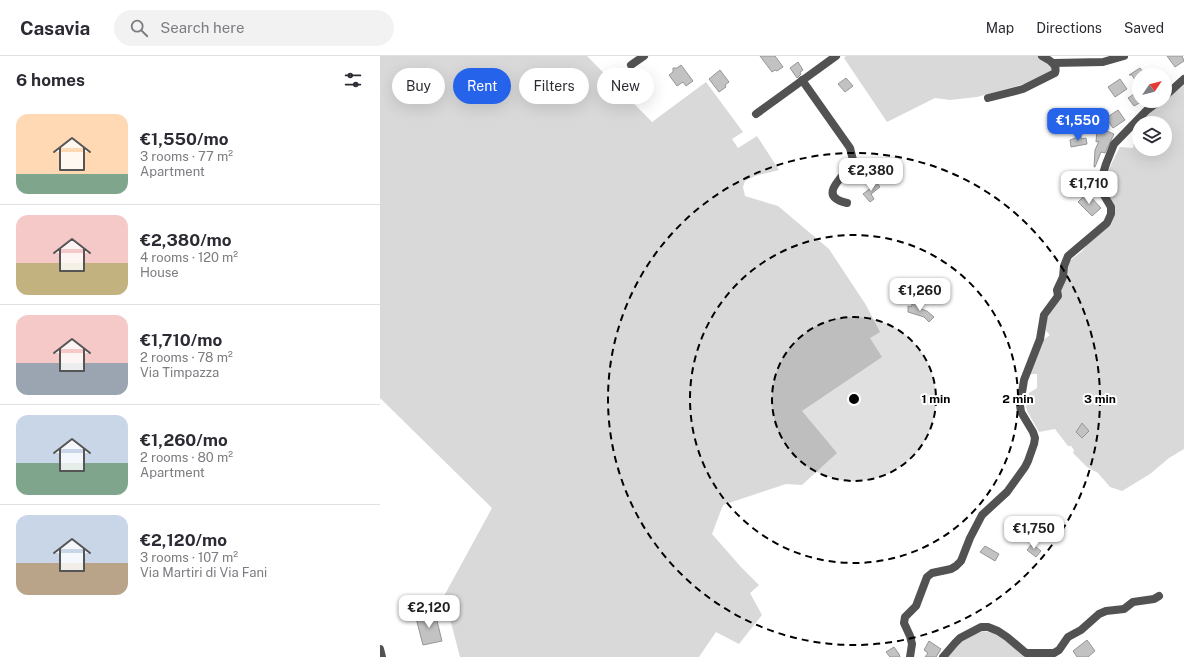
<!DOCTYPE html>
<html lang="en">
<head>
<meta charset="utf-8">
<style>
  body { margin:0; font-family:"Public Sans",sans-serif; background:#f2f2f3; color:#2b2b33; height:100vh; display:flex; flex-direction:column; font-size:15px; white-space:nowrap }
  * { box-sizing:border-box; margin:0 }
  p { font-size:13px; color:#7c7c81 }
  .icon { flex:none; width:22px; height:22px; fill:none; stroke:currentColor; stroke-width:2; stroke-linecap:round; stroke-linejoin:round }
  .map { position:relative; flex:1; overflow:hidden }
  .sheet { display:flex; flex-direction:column; background:#fff; width:380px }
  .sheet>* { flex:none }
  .hud { position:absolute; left:12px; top:12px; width:380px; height:36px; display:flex; gap:8px }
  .needle { width:26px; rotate:55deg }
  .tools { position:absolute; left:752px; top:12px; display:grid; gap:8px }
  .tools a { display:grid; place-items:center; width:40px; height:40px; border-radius:50%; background:#fff; box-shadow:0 4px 16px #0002; font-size:20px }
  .price { position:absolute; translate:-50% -34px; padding:0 9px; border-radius:8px; background:#fff; color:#222; font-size:13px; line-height:26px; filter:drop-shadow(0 1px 2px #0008) }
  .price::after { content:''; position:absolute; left:50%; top:24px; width:12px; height:9px; margin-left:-6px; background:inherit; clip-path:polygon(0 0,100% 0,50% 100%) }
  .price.current { background:#2563eb; color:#fff }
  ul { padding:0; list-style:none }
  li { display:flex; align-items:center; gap:12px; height:100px; padding:0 16px }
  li+li { border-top:1px solid #e1e1e2 }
  li span { display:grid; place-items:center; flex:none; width:112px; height:80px; border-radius:12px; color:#555 }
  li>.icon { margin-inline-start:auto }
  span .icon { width:48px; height:48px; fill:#fffc; stroke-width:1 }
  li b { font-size:17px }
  h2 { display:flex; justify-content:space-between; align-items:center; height:48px; padding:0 16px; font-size:17px }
  .tag { padding:0 14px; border-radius:18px; background:#fff; box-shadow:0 4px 16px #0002; font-size:14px; line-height:36px }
  .tag.current { background:#2563eb; color:#fff }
  header { display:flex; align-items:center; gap:24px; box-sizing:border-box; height:56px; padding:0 20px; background:#fff; border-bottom:1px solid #e1e1e2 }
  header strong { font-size:19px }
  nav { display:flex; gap:22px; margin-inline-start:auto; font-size:14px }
  .search { width:280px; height:36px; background:#f2f2f3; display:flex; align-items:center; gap:10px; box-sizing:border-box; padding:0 14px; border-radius:22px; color:#7c7c81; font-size:15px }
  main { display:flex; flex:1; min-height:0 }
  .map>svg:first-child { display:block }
  .green { fill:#d9d9d9 }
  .building { fill:#c2c2c2; stroke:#969696 }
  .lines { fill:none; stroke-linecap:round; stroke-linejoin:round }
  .minor { stroke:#525252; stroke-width:8 }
  .ring { fill:none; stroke:#000; stroke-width:2; stroke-dasharray:7 5 }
  .centre { fill:#000; stroke:#fff; stroke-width:2 }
  .ring-label { font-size:12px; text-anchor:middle; font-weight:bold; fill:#000; stroke:#fff; stroke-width:4; stroke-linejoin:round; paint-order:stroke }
</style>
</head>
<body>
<header>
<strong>Casavia</strong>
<div class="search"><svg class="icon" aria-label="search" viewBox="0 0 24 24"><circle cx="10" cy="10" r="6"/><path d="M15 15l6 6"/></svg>Search here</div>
<nav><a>Map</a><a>Directions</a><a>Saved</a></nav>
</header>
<main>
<section class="sheet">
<h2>6 homes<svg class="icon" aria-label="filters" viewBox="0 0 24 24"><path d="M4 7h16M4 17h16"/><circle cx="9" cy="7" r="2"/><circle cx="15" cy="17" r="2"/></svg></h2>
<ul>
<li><span style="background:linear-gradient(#ffd9b3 75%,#7fa58c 0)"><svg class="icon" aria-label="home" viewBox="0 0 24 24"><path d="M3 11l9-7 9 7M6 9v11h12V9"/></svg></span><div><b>€1,550/mo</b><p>3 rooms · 77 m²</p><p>Apartment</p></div></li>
<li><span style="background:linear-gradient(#f6c9c9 60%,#c2b280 0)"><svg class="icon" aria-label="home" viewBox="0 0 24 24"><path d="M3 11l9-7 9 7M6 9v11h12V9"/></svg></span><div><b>€2,380/mo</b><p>4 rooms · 120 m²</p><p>House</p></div></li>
<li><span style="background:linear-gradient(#f6c9c9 60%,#9aa5b1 0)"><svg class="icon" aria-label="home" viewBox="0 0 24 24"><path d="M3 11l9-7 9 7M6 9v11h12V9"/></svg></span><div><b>€1,710/mo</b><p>2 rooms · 78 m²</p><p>Via Timpazza</p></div></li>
<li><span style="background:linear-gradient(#c9d6e8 60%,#7fa58c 0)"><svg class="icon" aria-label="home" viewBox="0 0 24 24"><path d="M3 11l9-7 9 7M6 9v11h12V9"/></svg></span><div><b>€1,260/mo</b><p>2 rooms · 80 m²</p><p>Apartment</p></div></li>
<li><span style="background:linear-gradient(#c9d6e8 60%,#b9a48a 0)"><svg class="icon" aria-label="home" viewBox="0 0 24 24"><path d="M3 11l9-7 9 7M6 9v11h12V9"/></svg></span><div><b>€2,120/mo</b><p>3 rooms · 107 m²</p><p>Via Martiri di Via Fani</p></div></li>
</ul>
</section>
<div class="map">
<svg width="804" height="601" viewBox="0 0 804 601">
  <rect width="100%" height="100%" fill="#fff"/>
  <g class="green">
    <polygon points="0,0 207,0 272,66 326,26 363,76 352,83 358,92 377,80 399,114 375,120 365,125 363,131 365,140 398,150 449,193 486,249 500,276 490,282 502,301 422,355 457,397 422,429 406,428 343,449 332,478 361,511 379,529 370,537 382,559 359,588 336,576 319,601 80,601 64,540 112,452 0,342"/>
    <polygon points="466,0 658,0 671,9 673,16 655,25 597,41 570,44 555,42 507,66 464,2"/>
    <path d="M804,29V393L789,402L770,418L742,435L730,431L718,417L707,411L693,397L694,394L691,390H688L675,373L659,376L647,355L646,350L649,337L657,332V318H649L663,284L670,279L666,275L667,262L678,246L681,232L687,222V209L691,204L702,195L710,185L731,169L735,158C732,152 724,137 724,132C725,119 734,102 740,91L753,92L754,85L759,80V93H785V67H759C772,52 789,41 804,29Z"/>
    <path d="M602,575C621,577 634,589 649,601H568L582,585Z"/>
  </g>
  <g class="building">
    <polygon points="380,0 395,0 403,11 397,15 395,14 392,16"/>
    <polygon points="787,0 802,0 804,5 795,11"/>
    <polygon points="418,6 423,14 420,16 421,18 417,22 410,12"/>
    <polygon points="301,9 313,25 306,30 303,26 297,30 289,19 293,16 293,12 297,12"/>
    <polygon points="760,12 765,19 759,19 759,31 752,19 749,19"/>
    <polygon points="340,14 349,26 345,29 346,31 339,36 329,23"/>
    <polygon points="466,22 473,30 465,36 458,28"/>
    <polygon points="740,23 747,33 735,41 728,31"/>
    <polygon points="757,36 759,39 759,45 761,46 754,50 748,42"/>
    <polygon points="738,54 745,64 733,72 726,62"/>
    <polygon points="717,74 723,76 724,74 734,78 725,97 721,96 715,111 714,111 715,94 719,85 716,86"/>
    <polygon points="701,80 701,83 706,82 707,88 691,91 690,84"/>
    <polygon points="497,127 500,131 491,138 494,143 490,146 483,138"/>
    <polygon points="707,137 721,152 712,160 698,146"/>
    <polygon points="533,246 539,247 539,252 547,255 554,261 549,266 544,261 528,256 528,250 531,251"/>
    <polygon points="702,367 709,375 702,382 696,376"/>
    <polygon points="652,488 661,495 656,501 647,494"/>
    <polygon points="605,490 619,498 615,505 600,496"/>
    <polygon points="55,557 62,585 43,589 36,562"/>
    <polygon points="707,584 715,595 708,601 697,601 693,595"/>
    <polygon points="549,585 561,593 556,601 545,601 548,597 544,594"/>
    <polygon points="514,591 519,598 520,601 510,601 506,596"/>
  </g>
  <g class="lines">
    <g class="minor">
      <polyline points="673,7 723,6 744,0"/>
      <polyline points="251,9 264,0"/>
      <path d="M422,24L470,92L473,104L472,108C465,120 435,140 467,147"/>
      <polyline points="785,40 804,23"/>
      <path d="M608,42L643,33L675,17C678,8 669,4 662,0"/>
      <polyline points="376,58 456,0"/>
      <polyline points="0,593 2,601"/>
      <polyline points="530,601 532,588 530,580 524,567 525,561 536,550 547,521 552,517 571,513 576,510 581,505 590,482 602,459 627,436 645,411 648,405 654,388 655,382 653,376 641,356 640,349 644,324 660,283 664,259 678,240 677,234 683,221 684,210 688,200 727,167 731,158 731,151 719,131 726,108 734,88 767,54 779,45"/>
      <polyline points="563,601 575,587 580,582 601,571 608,571 618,575 627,581 646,597 674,597 679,594 688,581 701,574 719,558 726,555 744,553 753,546 774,543 779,540"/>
    </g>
  </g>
  <circle cx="474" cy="343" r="82" fill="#000" fill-opacity=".12"/>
  <g class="ring">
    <circle cx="474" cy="343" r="82"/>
    <circle cx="474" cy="343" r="164"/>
    <circle cx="474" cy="343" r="246"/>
  </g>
  <circle cx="474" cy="343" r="6" class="centre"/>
  <g class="ring-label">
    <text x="556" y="347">1 min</text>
    <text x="638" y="347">2 min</text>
    <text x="720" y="347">3 min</text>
  </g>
</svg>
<div class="tools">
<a><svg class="needle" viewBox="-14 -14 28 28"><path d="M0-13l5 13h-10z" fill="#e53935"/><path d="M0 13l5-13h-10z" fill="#7c7c81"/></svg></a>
<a><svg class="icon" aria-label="layers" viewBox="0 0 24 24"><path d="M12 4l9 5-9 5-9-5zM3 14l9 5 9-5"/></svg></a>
</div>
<b class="price current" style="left:698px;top:86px">€1,550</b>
<b class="price" style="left:491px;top:136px">€2,380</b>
<b class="price" style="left:709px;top:149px">€1,710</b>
<b class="price" style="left:540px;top:256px">€1,260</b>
<b class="price" style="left:654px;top:494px">€1,750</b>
<b class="price" style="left:49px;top:573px">€2,120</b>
<div class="hud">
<a class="tag">Buy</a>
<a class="tag current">Rent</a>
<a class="tag">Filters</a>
<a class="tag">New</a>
</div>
</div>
</main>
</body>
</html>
